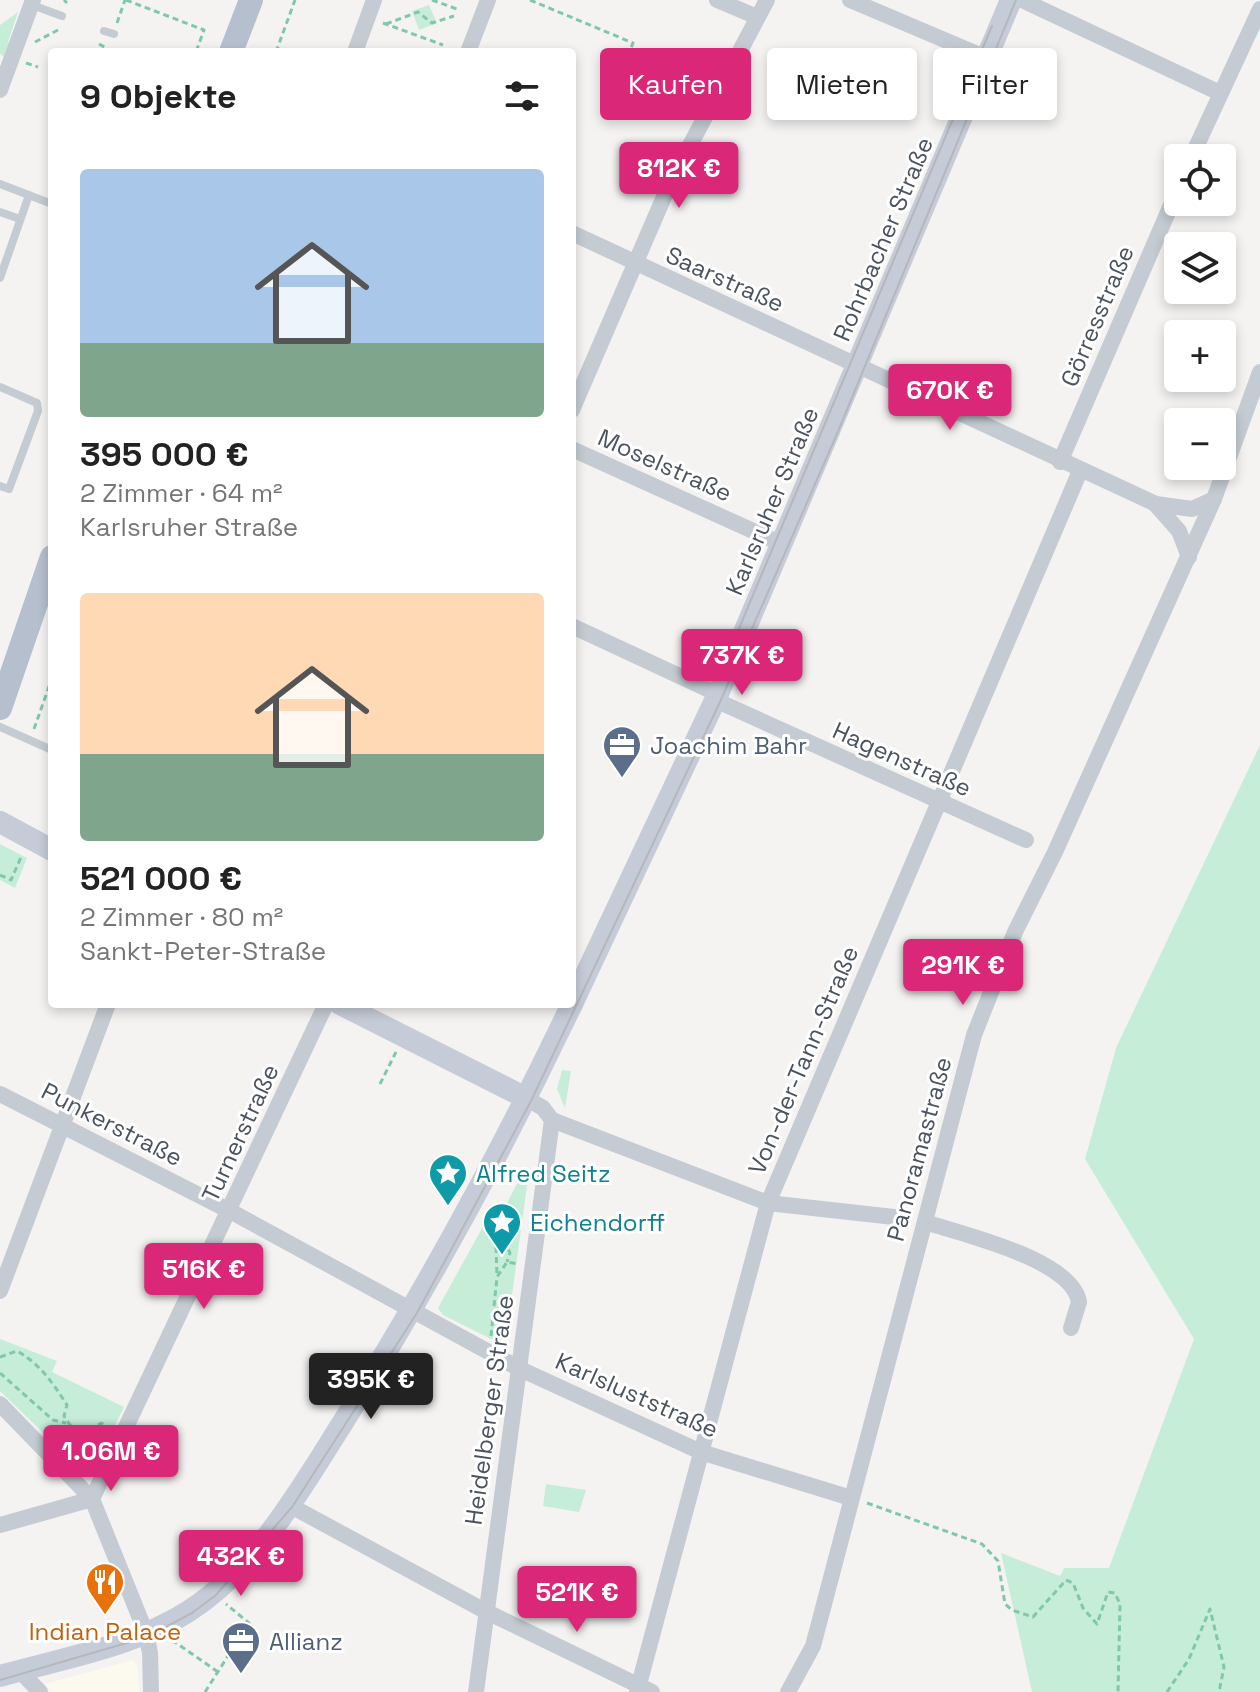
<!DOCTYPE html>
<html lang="de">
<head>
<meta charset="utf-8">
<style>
  body { margin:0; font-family:"Space Grotesk",sans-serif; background:#f2f2f2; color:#222; height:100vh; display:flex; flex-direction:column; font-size:30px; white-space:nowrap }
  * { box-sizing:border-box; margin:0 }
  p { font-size:26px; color:#767676 }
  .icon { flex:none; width:44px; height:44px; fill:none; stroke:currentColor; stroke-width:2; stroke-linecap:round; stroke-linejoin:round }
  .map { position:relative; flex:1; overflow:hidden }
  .sheet { position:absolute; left:48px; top:48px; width:528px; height:960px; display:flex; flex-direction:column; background:#fff; border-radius:8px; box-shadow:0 4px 12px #0003 }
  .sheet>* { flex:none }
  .guide { position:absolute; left:600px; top:48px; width:540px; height:72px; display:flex; gap:16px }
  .fabs { position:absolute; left:1164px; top:144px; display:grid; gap:16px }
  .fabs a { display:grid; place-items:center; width:72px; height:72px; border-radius:8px; background:#fff; box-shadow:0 4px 12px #0003; font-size:40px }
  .price { position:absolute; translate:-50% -68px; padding:0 18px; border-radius:8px; background:#db2777; color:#fff; font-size:26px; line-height:52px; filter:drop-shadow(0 2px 4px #0008) }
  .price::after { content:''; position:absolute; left:50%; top:48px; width:24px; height:18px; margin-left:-12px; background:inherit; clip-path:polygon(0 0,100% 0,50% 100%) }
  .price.on { background:#222; color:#fff }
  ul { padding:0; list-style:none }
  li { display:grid; align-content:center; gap:16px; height:424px; padding:0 32px }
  li span { display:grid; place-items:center; height:248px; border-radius:8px; color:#555 }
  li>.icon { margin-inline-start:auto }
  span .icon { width:144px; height:144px; fill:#fffc; stroke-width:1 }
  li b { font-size:34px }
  h2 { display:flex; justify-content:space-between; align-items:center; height:96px; padding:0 32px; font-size:34px }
  .chip { padding:0 28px; border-radius:8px; background:#fff; box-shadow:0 4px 12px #0003; font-size:28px; line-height:72px }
  .chip.on { background:#db2777; color:#fff }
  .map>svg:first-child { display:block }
  .commercial { fill:#fcf9ef }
  .green { fill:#c6edd8 }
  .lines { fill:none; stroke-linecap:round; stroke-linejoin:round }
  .path { stroke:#80c8aa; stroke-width:3; stroke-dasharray:6 4; stroke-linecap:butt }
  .lane { stroke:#c4cbd2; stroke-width:8 }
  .street { stroke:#c4cbd2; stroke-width:16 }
  .secondary { stroke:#c5ccd7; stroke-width:22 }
  .primary { stroke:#b5bfce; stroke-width:24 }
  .tram { stroke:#b5b7bc; stroke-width:2 }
  .labels { text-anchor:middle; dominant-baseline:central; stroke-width:6; stroke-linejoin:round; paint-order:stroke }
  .street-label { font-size:24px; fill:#4b545e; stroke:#fff }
  .service-label { font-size:24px; fill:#4e5e75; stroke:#fff; text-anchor:start }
  .culture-label { font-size:24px; fill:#0d838f; stroke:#fff; text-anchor:start }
  .food-label { font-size:24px; fill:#c56008; stroke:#fff }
</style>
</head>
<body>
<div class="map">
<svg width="1260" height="1692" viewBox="0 0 1260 1692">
  <rect width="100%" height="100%" fill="#f4f3f2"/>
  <polygon class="commercial" points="133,1660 138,1667 139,1692 52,1692 45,1684"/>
  <g class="green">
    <polygon points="429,5 437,23 419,30 412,11"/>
    <polygon points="18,12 8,42 15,43 9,60 0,54 0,25"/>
    <polygon points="1260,745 1260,1692 1032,1692 1001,1553 1060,1576 1064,1568 1109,1568 1194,1339 1085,1159 1116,1048"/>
    <polygon points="0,844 27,858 15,888 0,880"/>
    <polygon points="562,1070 571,1071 565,1108 557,1089"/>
    <polygon points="525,1168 529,1171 505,1346 443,1315 438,1308 496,1203 505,1207"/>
    <polygon points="0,1339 57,1361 52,1372 124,1407 95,1465 81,1469 0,1391"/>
    <polygon points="546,1484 586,1490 579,1512 543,1506"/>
  </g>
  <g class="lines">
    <g class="path">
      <polyline points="64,0 67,3"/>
      <polyline points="126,0 204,30 196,52"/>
      <polyline points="432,0 457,9"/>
      <polyline points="530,0 633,43 619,77"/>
      <polyline points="117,23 125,0"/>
      <polyline points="383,23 443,45"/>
      <polyline points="386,24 418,12 432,23 454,16"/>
      <polyline points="35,42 58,30"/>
      <polyline points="99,44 108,49"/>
      <polyline points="276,52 295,0"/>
      <polyline points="26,63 38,67"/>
      <polyline points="34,729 52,678"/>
      <polyline points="0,875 11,880 22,855"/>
      <polyline points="380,1084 396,1052"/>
      <polyline points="486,1213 494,1222 496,1247 508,1249 510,1253 507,1262"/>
      <polyline points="496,1247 497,1275"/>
      <polyline points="491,1336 497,1277 507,1262 518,1264"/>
      <path d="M0,1357L17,1351C40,1364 53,1383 67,1405L64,1416L74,1431L84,1435L101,1423L109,1427"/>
      <polyline points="0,1373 53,1420 66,1423"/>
      <polyline points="867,1503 982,1544 998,1561 1005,1604 1012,1610 1033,1617 1066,1580 1073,1583 1083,1608 1097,1624 1108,1592 1115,1593 1120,1604 1118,1692"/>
      <polyline points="172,1640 218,1672"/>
      <polyline points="205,1692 249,1623 226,1604"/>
      <polyline points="1167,1692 1189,1659 1210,1609 1224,1667 1219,1692"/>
    </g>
    <g class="lane">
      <polyline points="32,5 62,16"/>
      <polyline points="104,31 114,34"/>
      <polyline points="0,184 52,204"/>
      <polyline points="0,212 20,219"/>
      <polyline points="0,278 29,195"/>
      <polyline points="0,387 37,403 38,411 9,489 0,486"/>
      <polyline points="0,727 52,750"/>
    </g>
    <g class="street">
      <polyline points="717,0 757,17"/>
      <polyline points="850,0 987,58"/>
      <polyline points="1022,0 1220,93"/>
      <polyline points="355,52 374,0"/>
      <polyline points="468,52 488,0"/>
      <polyline points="0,90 33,0"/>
      <polyline points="1191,158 1260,9"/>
      <polyline points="572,233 1156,504 1192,509 1214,499"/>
      <polyline points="572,410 670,183 767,0"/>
      <polyline points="572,449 782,544"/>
      <polyline points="1060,462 1178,189"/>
      <polyline points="1156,505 1179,531 1189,557"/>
      <polyline points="572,626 718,694"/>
      <polyline points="715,700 1026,840"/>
      <polyline points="0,1094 230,1211 520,1369 701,1452 851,1498"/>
      <polyline points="552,1120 768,1203 903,1218"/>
      <path d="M925,1222C961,1234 1072,1259 1079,1302L1071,1328"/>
      <polyline points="0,1291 108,1004"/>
      <polyline points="0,1404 92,1499 146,1633 150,1653 151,1692"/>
      <polyline points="289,1505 485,1611 652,1692"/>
      <polyline points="0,1525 92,1499 326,1004"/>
      <polyline points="19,1670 40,1692"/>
      <polyline points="476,1692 552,1120 543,1108 526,1098"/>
      <polyline points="637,1692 768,1203 1080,471"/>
      <polyline points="788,1692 813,1646 974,1035 1015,932 1055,852 1214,499 1260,372"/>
    </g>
    <g class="secondary">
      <polyline points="0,822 52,850"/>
      <polyline points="340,1004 526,1098"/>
      <polyline points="572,1004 718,694 1011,0"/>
      <path d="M0,1676C63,1658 133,1647 189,1611C258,1566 302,1487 345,1419C429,1285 504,1147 572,1004"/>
    </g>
    <g class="primary">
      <polyline points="231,52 251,0"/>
      <polyline points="0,708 52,557"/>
    </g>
    <g class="tram">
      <polyline points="735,638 992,26"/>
      <polyline points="0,1680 147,1637 192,1613 216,1595 292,1507 417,1313 531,1101 720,702 839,429 1016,0"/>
    </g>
  </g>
  <defs>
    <symbol id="office-pin" viewBox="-11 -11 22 30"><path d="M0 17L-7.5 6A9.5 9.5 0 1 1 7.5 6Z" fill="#5c6f8a" stroke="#fff"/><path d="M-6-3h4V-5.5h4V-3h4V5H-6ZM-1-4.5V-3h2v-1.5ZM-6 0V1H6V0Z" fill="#fff"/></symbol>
    <symbol id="sight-pin" viewBox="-11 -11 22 30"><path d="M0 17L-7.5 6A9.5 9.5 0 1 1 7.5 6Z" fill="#0f9aa8" stroke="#fff"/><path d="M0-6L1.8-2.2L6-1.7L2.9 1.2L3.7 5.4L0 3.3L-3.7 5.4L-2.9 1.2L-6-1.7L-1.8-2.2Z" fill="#fff"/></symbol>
    <symbol id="restaurant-pin" viewBox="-11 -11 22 30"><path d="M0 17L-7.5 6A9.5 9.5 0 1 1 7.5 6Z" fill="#e8710a" stroke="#fff"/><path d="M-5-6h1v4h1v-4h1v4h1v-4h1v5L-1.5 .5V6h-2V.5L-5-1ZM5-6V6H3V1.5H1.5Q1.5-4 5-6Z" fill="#fff"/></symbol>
  </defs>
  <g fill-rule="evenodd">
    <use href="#office-pin" x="600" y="723" width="44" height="60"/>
    <use href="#sight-pin" x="426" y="1151" width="44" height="60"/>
    <use href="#sight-pin" x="480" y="1200" width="44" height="60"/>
    <use href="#restaurant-pin" x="83" y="1560" width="44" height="60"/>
    <use href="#office-pin" x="219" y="1619" width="44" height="60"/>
  </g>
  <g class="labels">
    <g class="street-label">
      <text transform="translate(883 239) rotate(-67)">Rohrbacher Straße</text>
      <text transform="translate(725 279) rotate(24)">Saarstraße</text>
      <text transform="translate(1097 316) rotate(-67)">Görresstraße</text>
      <text transform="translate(665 465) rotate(24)">Moselstraße</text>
      <text transform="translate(772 501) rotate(-67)">Karlsruher Straße</text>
      <text transform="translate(902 759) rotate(24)">Hagenstraße</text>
      <text transform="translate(803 1060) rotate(-67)">Von-der-Tann-Straße</text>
      <text transform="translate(112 1124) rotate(27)">Punkerstraße</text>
      <text transform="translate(240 1133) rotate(-65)">Turnerstraße</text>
      <text transform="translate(919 1149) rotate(-75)">Panoramastraße</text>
      <text transform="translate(637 1395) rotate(24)">Karlsluststraße</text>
      <text transform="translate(489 1410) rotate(-82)">Heidelberger Straße</text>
    </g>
    <g class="service-label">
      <text x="650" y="745">Joachim Bahr</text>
      <text x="269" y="1641">Allianz</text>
    </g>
    <g class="culture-label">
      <text x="476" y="1173">Alfred Seitz</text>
      <text x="530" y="1222">Eichendorff</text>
    </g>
    <g class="food-label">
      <text x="105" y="1631">Indian Palace</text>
    </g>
  </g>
</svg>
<div class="fabs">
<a><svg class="icon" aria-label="locate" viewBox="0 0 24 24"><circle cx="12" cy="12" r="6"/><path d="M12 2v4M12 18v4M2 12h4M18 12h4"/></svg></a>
<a><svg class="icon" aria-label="layers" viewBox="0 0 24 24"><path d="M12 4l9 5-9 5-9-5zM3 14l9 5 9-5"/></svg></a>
<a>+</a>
<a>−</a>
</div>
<b class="price" style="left:679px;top:210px">812K €</b>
<b class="price" style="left:950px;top:432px">670K €</b>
<b class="price" style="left:742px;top:697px">737K €</b>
<b class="price" style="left:963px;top:1007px">291K €</b>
<b class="price" style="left:204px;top:1311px">516K €</b>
<b class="price on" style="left:371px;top:1421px">395K €</b>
<b class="price" style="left:111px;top:1493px">1.06M €</b>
<b class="price" style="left:241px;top:1598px">432K €</b>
<b class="price" style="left:577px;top:1634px">521K €</b>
<div class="guide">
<a class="chip on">Kaufen</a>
<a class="chip">Mieten</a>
<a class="chip">Filter</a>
</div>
<section class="sheet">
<h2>9 Objekte<svg class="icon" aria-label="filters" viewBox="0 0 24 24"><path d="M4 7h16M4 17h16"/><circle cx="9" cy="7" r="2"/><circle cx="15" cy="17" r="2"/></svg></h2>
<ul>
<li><span style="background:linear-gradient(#a9c7e8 70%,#7fa58c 0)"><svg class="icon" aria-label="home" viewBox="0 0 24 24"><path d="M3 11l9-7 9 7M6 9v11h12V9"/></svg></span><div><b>395 000 €</b><p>2 Zimmer · 64 m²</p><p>Karlsruher Straße</p></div></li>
<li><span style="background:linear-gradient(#ffd9b3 65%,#7fa58c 0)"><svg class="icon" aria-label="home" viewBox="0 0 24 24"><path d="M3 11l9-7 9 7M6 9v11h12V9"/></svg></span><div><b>521 000 €</b><p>2 Zimmer · 80 m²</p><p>Sankt-Peter-Straße</p></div></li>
</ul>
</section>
</div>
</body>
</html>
